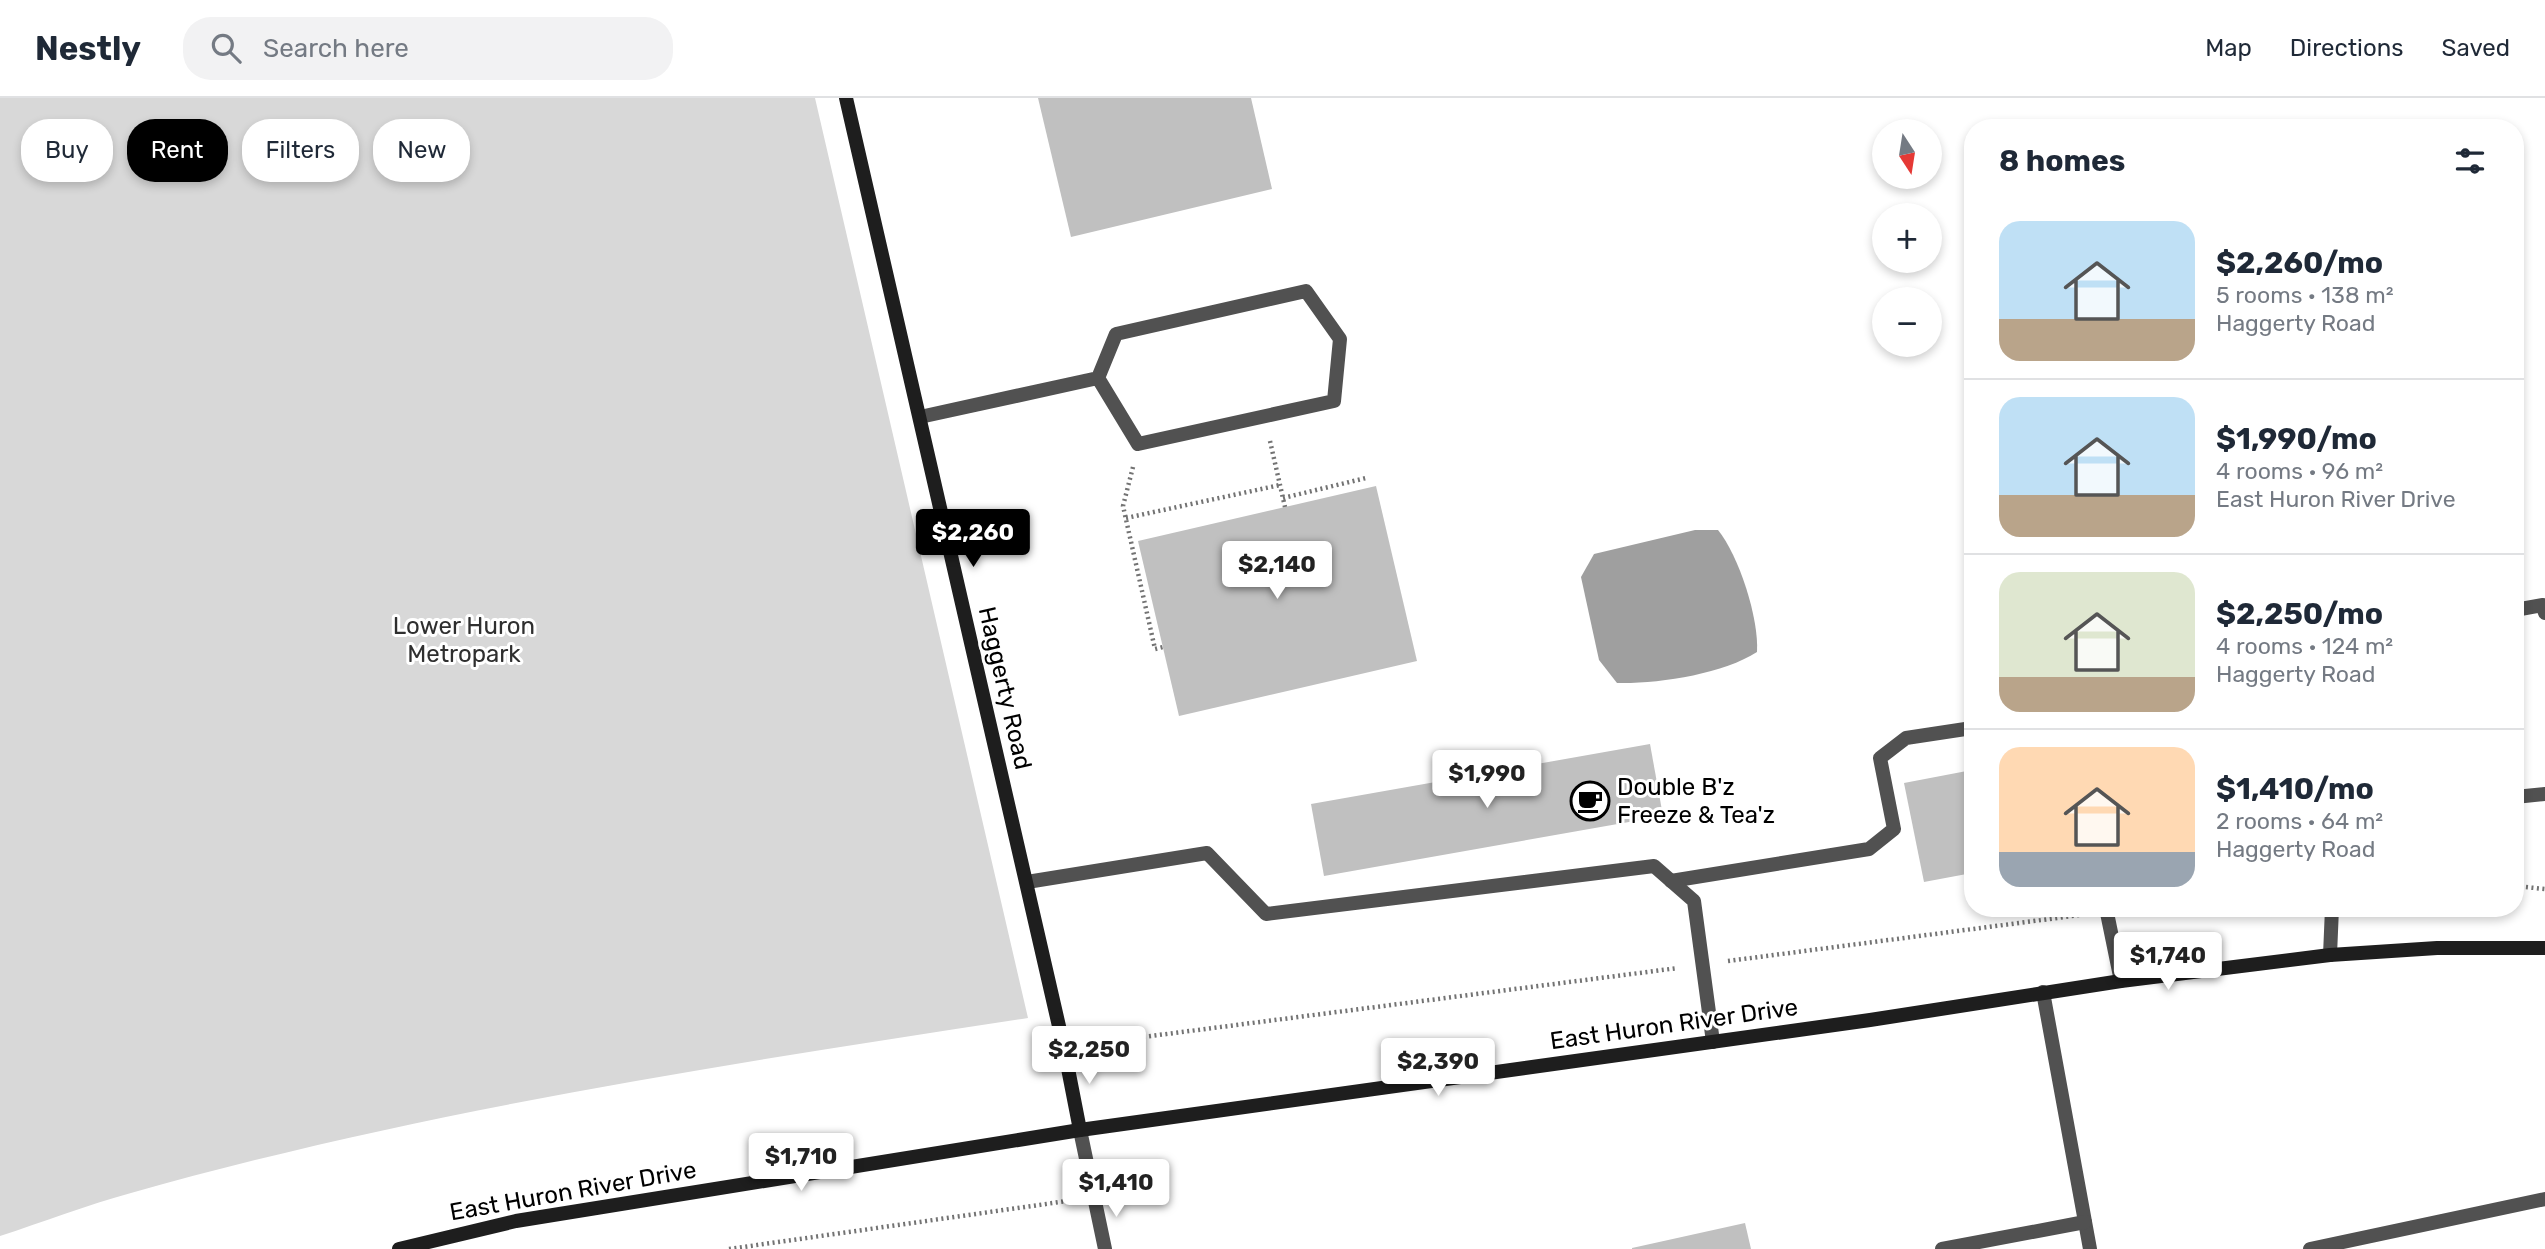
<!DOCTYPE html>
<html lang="en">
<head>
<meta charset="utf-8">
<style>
  body { margin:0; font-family:Rubik,sans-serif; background:#f2f2f3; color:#1f2937; height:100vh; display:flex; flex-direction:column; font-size:26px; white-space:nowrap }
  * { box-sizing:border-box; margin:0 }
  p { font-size:23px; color:#747a83 }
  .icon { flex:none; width:38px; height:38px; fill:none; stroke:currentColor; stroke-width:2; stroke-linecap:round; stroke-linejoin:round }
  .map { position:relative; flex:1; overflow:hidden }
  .panel { position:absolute; left:1964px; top:21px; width:560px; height:798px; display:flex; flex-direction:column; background:#fff; border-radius:28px; box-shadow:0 4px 10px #0003 }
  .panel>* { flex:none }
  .guide { position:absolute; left:21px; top:21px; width:665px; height:63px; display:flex; gap:14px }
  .needle { width:46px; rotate:168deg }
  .tools { position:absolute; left:1872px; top:21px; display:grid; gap:14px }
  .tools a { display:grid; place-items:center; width:70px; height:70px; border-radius:50%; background:#fff; box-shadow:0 4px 10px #0003; font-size:35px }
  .price { position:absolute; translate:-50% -60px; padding:0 16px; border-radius:7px; background:#fff; color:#222; font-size:23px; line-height:46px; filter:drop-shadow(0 2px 4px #0008) }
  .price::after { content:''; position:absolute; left:50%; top:42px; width:21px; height:16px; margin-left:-10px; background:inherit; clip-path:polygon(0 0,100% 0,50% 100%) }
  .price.on { background:#000; color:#fff }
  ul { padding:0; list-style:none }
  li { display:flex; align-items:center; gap:21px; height:175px; padding:0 35px }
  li+li { border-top:2px solid #e0e1e3 }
  li span { display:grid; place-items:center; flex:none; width:196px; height:140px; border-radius:21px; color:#555 }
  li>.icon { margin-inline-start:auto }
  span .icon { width:84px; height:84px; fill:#fffc; stroke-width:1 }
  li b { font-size:30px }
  h2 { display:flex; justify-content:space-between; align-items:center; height:84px; padding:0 35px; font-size:30px }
  .pill { padding:0 24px; border-radius:28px; background:#fff; box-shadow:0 4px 10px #0003; font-size:24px; line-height:63px }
  .pill.on { background:#000; color:#fff }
  header { display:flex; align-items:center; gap:42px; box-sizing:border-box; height:98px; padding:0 35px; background:#fff; border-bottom:2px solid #e0e1e3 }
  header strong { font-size:33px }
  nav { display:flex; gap:38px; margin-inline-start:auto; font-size:24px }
  .search { width:490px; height:63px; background:#f2f2f3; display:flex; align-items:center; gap:18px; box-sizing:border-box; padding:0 24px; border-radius:28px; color:#747a83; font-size:26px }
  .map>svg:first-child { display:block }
  .green { fill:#d8d8d8 }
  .water { fill:#9f9f9f }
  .building { fill:#c0c0c0 }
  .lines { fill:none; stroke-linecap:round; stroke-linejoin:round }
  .path { stroke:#737373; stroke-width:4.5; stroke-dasharray:2 3.5; stroke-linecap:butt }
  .lane { stroke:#515151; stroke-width:14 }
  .street { stroke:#515151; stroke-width:14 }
  .secondary { stroke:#1e1e1e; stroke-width:14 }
  .labels { text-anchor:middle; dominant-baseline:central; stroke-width:6; stroke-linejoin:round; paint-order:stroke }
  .park-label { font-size:24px; fill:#2f2f2f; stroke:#fff }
  .street-label { font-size:24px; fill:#000; stroke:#fff }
  .poi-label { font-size:24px; fill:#000; stroke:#fff; text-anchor:start }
</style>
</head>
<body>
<header>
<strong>Nestly</strong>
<div class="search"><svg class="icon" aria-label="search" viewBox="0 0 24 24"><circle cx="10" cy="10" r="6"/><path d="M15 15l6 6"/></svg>Search here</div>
<nav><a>Map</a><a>Directions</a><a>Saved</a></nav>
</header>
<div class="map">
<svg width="2545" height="1151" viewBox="0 0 2545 1151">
  <rect width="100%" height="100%" fill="#fff"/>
  <path class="green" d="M0,0H815L1028,920C727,966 424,1012 131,1095C87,1107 43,1124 0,1138Z"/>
  <path class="water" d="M1695,432H1718C1739,458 1759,520 1757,554C1723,576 1658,586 1617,585L1599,562L1581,479L1594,456Z"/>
  <g class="building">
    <polygon points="1038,0 1251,0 1272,91 1071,139"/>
    <polygon points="1376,388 1417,563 1179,618 1138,443"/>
    <polygon points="1650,646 1663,718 1324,778 1311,706"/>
    <polygon points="1972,672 1972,775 1924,784 1904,685"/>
    <polygon points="1745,1125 1751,1151 1632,1151 1632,1150"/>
  </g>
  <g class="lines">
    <g class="path">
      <polyline points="1270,343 1285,409"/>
      <polyline points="1133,369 1123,408 1155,551 1163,549"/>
      <polyline points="1283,400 1366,380"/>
      <polyline points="1126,420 1280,387"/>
      <polyline points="2515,788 2545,791"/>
      <polyline points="2131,811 2142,810"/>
      <polyline points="1728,863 2080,817"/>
      <polyline points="1089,946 1678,870"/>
      <polyline points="729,1151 1067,1103"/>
    </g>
    <g class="lane">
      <polyline points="920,319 1098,280 1116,236 1306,193 1340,241 1334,303 1138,346 1098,280"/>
      <polyline points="2515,512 2543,507 2545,515"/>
      <polyline points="2515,699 2545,696"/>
      <polyline points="1671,783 1869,751 1894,731 1880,660 1906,640 1972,630"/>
      <polyline points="1027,784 1207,755 1266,816 1654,768 1694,803 1713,944"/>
      <polyline points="2106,810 2121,883"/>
      <polyline points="2330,857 2332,810"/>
      <polyline points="2043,894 2090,1151"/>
      <polyline points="1942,1151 2085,1124"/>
      <polyline points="2310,1151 2545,1101"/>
    </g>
    <polyline class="street" points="1080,1032 1105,1151"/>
    <g class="secondary">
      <polyline points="846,0 1064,950 1080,1032"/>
      <polyline points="399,1151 516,1123 1080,1032 1870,922 2121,883 2330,857 2437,850 2545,850"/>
    </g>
  </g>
  <defs>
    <symbol id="cafe-ring" viewBox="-11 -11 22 22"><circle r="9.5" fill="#fff" stroke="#000" stroke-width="1.5"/><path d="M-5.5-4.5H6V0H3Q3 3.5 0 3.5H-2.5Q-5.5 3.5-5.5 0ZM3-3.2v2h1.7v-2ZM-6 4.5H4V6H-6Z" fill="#000"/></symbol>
  </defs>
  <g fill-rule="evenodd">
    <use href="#cafe-ring" x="1568" y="681" width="44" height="44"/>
  </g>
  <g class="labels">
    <g class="park-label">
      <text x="464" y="528">Lower Huron<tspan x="464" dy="28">Metropark</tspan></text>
    </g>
    <g class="street-label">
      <text transform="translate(1005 590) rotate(77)">Haggerty Road</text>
      <text transform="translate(1674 926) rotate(-8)">East Huron River Drive</text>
      <text transform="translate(573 1093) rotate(-10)">East Huron River Drive</text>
    </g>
    <g class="poi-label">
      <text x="1617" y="689">Double B'z<tspan x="1617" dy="28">Freeze &amp; Tea'z</tspan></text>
    </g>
  </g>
</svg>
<div class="tools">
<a><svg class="needle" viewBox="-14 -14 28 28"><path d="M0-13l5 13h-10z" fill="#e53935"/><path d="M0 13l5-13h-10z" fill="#747a83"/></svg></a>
<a>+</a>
<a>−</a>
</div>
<b class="price on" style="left:973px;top:471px">$2,260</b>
<b class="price" style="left:1277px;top:503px">$2,140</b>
<b class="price" style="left:1487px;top:712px">$1,990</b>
<b class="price" style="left:2168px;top:894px">$1,740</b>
<b class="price" style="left:1089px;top:988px">$2,250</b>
<b class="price" style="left:1438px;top:1000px">$2,390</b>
<b class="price" style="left:801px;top:1095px">$1,710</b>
<b class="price" style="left:1116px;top:1121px">$1,410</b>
<div class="guide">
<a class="pill">Buy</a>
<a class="pill on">Rent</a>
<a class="pill">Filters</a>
<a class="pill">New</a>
</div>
<section class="panel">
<h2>8 homes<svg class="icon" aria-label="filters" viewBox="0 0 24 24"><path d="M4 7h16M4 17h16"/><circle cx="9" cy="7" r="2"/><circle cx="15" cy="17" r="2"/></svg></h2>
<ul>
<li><span style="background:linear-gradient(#bfe0f5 70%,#b9a48a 0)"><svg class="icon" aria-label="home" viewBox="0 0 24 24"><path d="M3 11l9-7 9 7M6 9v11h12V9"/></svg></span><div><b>$2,260/mo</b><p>5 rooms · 138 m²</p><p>Haggerty Road</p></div></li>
<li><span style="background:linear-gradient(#bfe0f5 70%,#b9a48a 0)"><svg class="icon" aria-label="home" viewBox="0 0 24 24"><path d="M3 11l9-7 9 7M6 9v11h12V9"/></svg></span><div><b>$1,990/mo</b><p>4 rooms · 96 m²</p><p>East Huron River Drive</p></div></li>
<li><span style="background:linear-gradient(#dfe7d0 75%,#b9a48a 0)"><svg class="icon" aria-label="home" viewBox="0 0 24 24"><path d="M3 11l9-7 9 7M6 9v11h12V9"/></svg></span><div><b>$2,250/mo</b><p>4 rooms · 124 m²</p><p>Haggerty Road</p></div></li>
<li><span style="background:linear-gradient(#ffd9b3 75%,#9aa5b1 0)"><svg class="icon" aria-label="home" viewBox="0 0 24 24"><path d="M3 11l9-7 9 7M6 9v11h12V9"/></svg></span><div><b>$1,410/mo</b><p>2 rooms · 64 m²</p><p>Haggerty Road</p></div></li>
</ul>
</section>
</div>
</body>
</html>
